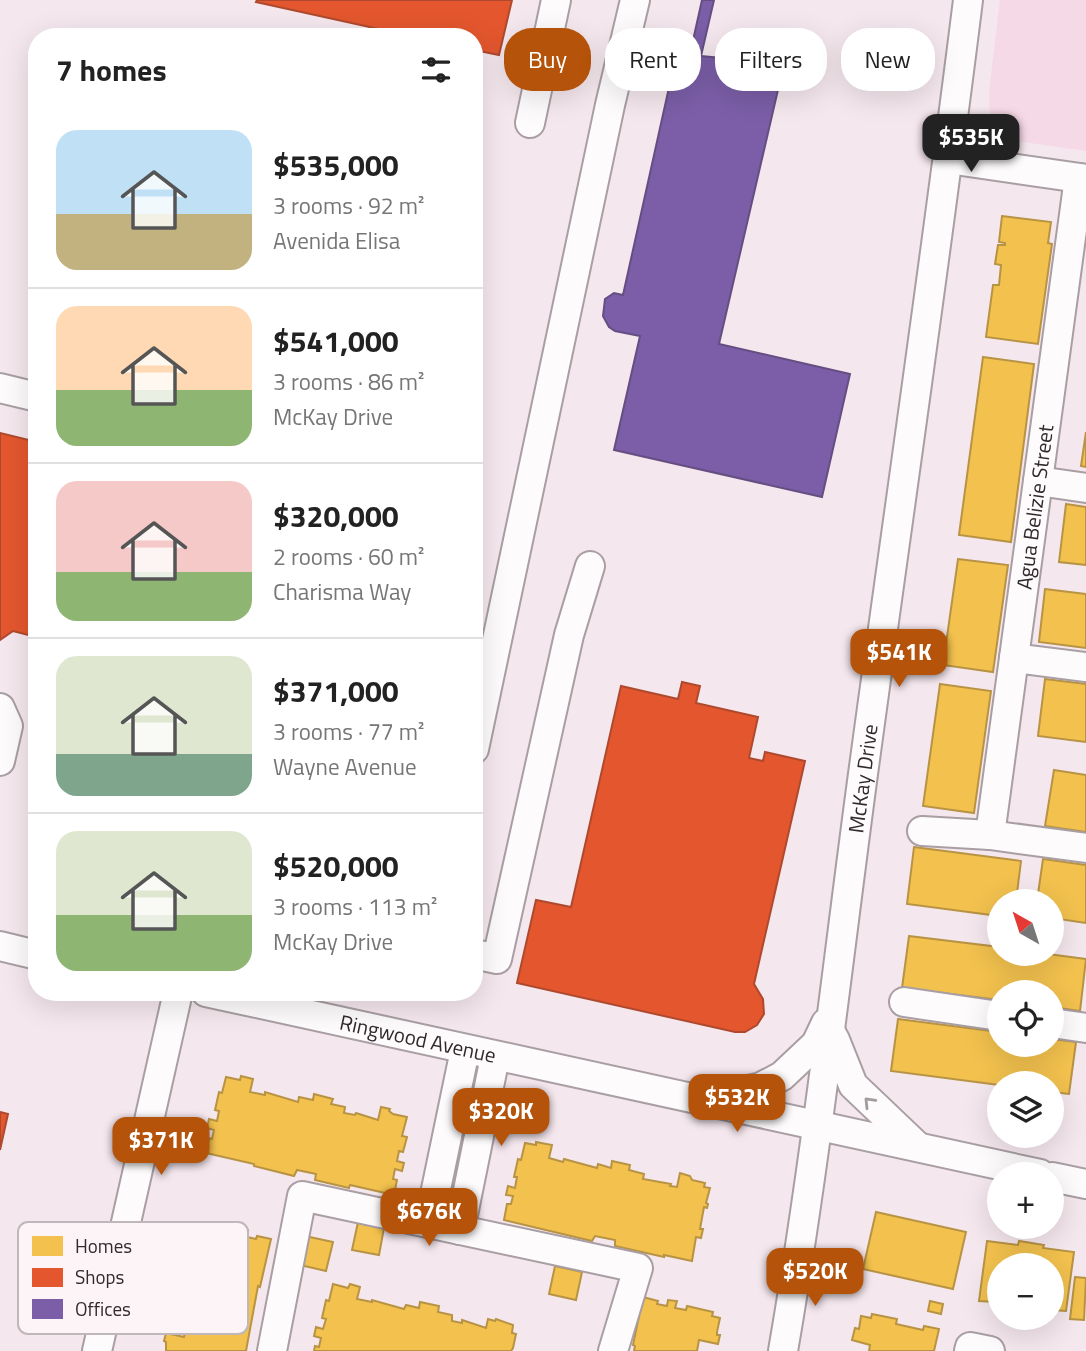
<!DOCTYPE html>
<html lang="en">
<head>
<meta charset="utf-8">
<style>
  body { margin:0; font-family:"Titillium Web",sans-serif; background:#f2f2f2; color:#222; height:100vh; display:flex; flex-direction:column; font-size:26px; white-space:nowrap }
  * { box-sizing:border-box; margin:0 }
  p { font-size:23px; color:#767676 }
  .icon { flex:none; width:38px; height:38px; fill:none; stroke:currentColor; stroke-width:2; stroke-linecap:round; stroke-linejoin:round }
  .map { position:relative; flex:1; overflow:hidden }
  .panel { position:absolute; left:28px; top:28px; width:455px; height:973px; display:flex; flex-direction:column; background:#fff; border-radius:28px; box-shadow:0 7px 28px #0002 }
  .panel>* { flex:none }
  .guide { position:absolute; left:504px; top:28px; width:476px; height:63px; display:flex; gap:14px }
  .needle { width:46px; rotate:321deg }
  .tools { position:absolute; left:987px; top:889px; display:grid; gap:14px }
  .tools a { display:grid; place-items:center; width:77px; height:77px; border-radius:50%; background:#fff; box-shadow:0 7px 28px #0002; font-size:35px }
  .price { position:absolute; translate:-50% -60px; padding:0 16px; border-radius:14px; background:#b45309; color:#fff; font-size:23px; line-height:46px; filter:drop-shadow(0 2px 4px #0008) }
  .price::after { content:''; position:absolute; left:50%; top:42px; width:21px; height:16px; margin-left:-10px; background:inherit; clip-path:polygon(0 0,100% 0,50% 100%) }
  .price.active { background:#222; color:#fff }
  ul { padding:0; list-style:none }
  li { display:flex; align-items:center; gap:21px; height:175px; padding:0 28px }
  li+li { border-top:2px solid #e0e0e0 }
  li span { display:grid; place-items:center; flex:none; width:196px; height:140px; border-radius:21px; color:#555 }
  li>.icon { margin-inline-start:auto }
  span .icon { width:84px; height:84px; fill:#fffc; stroke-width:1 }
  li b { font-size:30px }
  h2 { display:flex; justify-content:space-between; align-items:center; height:84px; padding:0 28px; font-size:30px }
  .chip { padding:0 24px; border-radius:28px; background:#fff; box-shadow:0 7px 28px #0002; font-size:24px; line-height:63px }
  .chip.active { background:#b45309; color:#fff }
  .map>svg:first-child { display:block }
  .green { fill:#f6d9e6 }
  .homes { fill:#f2c14e; stroke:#b89344; stroke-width:2 }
  .shops { fill:#e4572e; stroke:#af492e; stroke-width:2 }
  .offices { fill:#7b5ea7; stroke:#654e82; stroke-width:2 }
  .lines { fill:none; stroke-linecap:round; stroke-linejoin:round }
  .minor-casing { stroke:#a89ea3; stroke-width:32 }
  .minor { stroke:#fdfbfc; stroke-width:28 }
  .oneway { stroke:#a29c9f }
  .labels { text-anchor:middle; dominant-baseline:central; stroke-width:7; stroke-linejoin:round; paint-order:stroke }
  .street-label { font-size:21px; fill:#32292d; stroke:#fdf4f7 }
  .key { fill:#fdf4f7; stroke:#c0b7ba; stroke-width:2 }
  .key-label { font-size:19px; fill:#32292d }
</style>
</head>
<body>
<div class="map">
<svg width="1086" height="1351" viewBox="0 0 1086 1351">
  <rect width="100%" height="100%" fill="#f4e7ed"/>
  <polygon class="green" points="1000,0 1086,0 1086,151 1001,139 990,119 989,92"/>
  <g class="homes">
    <polygon points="1002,216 1051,222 1048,243 1052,244 1038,344 986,337 993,285 999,285 1001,265 995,264 998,245 1005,245 1005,243 999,242"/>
    <polygon points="983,357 1034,364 1011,542 959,535"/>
    <polygon points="1086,432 1086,467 1081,466"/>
    <polygon points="1066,504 1086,507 1086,565 1059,562"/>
    <polygon points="958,559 1008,565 993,672 943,665"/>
    <polygon points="1045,589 1086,594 1086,648 1039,642"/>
    <polygon points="1045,679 1086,684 1086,742 1038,736"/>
    <polygon points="940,684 991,691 974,813 923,806"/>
    <polygon points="1054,770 1086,775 1086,832 1045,826"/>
    <polygon points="914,847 1021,861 1016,901 999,901 999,916 907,904"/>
    <polygon points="1043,859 1086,865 1086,923 1052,918 1052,901 1037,901"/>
    <polygon points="909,936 999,947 999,954 1048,954 1086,959 1080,1011 1052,1007 1052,992 999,992 999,1000 902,988"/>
    <polygon points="898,1019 999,1032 999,1045 1052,1045 1052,1039 1076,1042 1069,1094 1052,1092 1052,1083 999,1085 891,1071"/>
    <polygon points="241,1076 253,1079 250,1092 265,1095 265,1092 298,1102 299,1097 313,1100 314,1094 333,1099 331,1104 345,1107 344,1113 355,1115 356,1113 378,1120 381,1107 390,1109 389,1111 393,1114 407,1117 402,1136 407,1137 403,1152 399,1151 397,1161 404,1163 402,1171 395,1169 393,1179 397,1180 394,1195 350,1185 349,1188 315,1180 316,1174 297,1170 294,1176 254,1166 254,1164 206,1153 209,1138 212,1139 214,1130 207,1128 209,1119 217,1121 219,1111 215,1110 219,1092 222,1093 226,1077 240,1080"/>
    <polygon points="536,1142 552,1145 549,1158 563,1162 564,1159 597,1168 598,1164 611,1168 612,1161 630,1165 629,1170 644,1174 643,1179 671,1184 670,1186 677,1187 680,1173 690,1176 692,1180 705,1183 704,1187 710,1188 706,1203 708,1204 707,1208 704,1207 700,1229 703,1229 701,1238 696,1237 692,1261 664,1255 664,1257 615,1246 615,1240 595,1236 592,1241 504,1220 507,1204 511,1204 513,1196 506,1195 508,1186 515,1188 517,1177 514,1177 518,1159 521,1160 525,1143 536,1145"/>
    <polygon points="876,1212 966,1232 953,1289 863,1269"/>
    <polygon points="358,1222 384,1228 379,1255 352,1250"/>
    <polygon points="194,1225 210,1229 211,1226 239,1231 240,1228 248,1230 247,1237 256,1239 257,1236 271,1239 260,1287 258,1286 246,1351 166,1351 166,1342 164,1341 166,1333 184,1337 187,1323 180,1321 184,1304 191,1305 197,1279 190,1277 193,1260 200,1261 202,1255 184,1251 186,1243 191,1240"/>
    <polygon points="305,1236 333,1242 326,1271 300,1265"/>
    <polygon points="987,1241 1018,1245 1019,1241 1044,1245 1043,1248 1074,1252 1066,1311 1052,1310 1052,1265 999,1265 999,1300 995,1299 995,1302 979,1301"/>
    <polygon points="555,1266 582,1272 576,1300 549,1294"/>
    <polygon points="1075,1277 1086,1278 1084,1320 1070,1319"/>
    <polygon points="333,1284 348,1288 350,1284 360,1287 357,1299 372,1302 372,1300 404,1309 406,1305 419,1308 420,1302 439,1306 438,1312 452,1315 452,1321 462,1323 462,1320 486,1328 488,1319 495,1321 496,1319 513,1325 512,1333 516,1334 513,1348 511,1351 314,1351 315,1346 319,1347 321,1338 314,1336 316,1327 323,1329 326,1319 322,1318 326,1300 329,1301"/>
    <polygon points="643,1297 658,1301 657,1304 667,1306 668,1300 677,1301 675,1308 686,1310 687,1306 713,1312 712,1316 720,1318 717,1332 717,1335 720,1335 718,1344 699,1340 697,1351 634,1351 635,1346 633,1345"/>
    <polygon points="930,1301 943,1304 941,1314 928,1311"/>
    <polygon points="872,1314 897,1319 896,1324 923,1330 924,1326 939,1329 934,1351 869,1351 870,1345 852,1340 855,1328 859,1329 861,1316 871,1318"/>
  </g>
  <g class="shops">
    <polygon points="257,0 512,0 499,55 474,50 474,37 415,37 256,2"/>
    <polygon points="0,433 37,442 37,633 32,636 13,631 0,640"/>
    <polygon points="682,682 700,686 696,703 758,717 749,758 763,761 765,752 805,761 754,984 763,999 764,1014 757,1025 745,1032 735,1032 517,983 536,900 571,907 621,686 678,699"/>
    <polygon points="0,1112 8,1114 0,1150"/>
  </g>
  <polygon class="offices" points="702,0 714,0 701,56 784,64 719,344 850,374 822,497 614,450 640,336 615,331 609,327 603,316 605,299 614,293 623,295 674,65 667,63 670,49 690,54"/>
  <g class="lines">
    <defs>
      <g id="minor">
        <polyline points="530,123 556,0"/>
        <polyline points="948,159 1086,179"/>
        <polyline points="0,388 37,397"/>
        <polyline points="1038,481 1086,488"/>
        <polyline points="1014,658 1086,667"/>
        <polyline points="0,708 8,726 0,761"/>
        <polyline points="474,749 610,105 635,0"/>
        <polyline points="922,831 990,835 1086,848"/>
        <path id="s1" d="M990,835L1079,178"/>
        <polyline points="0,946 37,955"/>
        <polyline points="474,954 497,959 569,635 590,566"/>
        <path id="s2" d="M206,992L1040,1174"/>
        <polyline points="904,1002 999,1016"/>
        <polyline points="1052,1023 1086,1028"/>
        <polyline points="829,1029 835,1040 853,1085 917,1146"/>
        <polyline points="708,1099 761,1087 782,1076 816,1044 826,1023"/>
        <polyline points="1052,1177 1086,1184"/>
        <polyline points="429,1223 465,1050"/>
        <polyline points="460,1230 495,1057"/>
        <polyline points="97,1351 178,992"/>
        <polyline points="272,1351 302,1196 638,1268 613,1351"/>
        <path id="s3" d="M783,1351C816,1160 837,967 863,774C898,516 936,258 968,0"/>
        <polyline points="969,1351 970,1347 990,1351"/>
      </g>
    </defs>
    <use href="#minor" class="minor-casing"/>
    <use href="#minor" class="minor"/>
  </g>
  <defs><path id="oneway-chevron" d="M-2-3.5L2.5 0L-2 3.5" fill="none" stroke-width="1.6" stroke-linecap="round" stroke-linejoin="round" transform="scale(1.75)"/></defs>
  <use class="oneway" href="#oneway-chevron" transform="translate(869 1102) rotate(-134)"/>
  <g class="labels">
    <g class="street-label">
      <text stroke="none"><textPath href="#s1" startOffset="331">Agua Belizie Street</textPath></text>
      <text stroke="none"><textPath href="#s3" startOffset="578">McKay Drive</textPath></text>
      <text stroke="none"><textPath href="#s2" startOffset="217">Ringwood Avenue</textPath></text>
    </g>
  </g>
  <rect x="18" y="1222" width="230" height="112" rx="10" class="key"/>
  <rect x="32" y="1236" width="31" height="20" fill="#f2c14e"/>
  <rect x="32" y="1268" width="31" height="19" fill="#e4572e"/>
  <rect x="32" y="1299" width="31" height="20" fill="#7b5ea7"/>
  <g class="key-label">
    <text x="75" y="1253">Homes</text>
    <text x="75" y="1284">Shops</text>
    <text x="75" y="1316">Offices</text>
  </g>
</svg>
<div class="tools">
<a><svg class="needle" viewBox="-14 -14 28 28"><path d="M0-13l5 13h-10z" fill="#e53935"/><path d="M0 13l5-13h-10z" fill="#767676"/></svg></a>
<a><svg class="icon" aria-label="locate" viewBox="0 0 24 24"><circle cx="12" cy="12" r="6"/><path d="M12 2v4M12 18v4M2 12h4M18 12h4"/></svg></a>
<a><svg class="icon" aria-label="layers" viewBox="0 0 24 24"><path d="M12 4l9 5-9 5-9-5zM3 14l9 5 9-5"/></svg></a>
<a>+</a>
<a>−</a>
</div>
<b class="price active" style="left:971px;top:174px">$535K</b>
<b class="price" style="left:899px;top:689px">$541K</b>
<b class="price" style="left:737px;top:1134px">$532K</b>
<b class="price" style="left:501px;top:1148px">$320K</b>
<b class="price" style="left:161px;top:1177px">$371K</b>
<b class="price" style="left:429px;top:1248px">$676K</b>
<b class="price" style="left:815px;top:1308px">$520K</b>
<div class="guide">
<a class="chip active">Buy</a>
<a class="chip">Rent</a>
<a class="chip">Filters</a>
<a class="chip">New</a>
</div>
<section class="panel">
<h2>7 homes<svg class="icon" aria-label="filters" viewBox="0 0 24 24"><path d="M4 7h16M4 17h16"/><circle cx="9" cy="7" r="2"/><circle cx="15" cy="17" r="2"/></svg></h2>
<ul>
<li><span style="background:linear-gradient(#bfe0f5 60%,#c2b280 0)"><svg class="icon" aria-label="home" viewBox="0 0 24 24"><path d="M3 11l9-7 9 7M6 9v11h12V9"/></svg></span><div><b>$535,000</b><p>3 rooms · 92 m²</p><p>Avenida Elisa</p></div></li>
<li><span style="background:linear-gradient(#ffd9b3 60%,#8fb573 0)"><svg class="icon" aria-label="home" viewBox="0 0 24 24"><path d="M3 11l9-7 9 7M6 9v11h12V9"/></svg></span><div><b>$541,000</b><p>3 rooms · 86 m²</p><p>McKay Drive</p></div></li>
<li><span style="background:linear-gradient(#f6c9c9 65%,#8fb573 0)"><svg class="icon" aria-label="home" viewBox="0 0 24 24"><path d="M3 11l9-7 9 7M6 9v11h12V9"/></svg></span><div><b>$320,000</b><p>2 rooms · 60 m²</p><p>Charisma Way</p></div></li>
<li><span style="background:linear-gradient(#dfe7d0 70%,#7fa58c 0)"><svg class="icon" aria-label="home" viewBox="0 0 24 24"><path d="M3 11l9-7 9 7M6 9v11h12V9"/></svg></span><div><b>$371,000</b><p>3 rooms · 77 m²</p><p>Wayne Avenue</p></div></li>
<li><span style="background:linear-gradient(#dfe7d0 60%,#8fb573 0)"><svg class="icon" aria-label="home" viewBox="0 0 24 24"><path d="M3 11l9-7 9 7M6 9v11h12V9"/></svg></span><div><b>$520,000</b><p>3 rooms · 113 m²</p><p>McKay Drive</p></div></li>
</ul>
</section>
</div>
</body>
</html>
